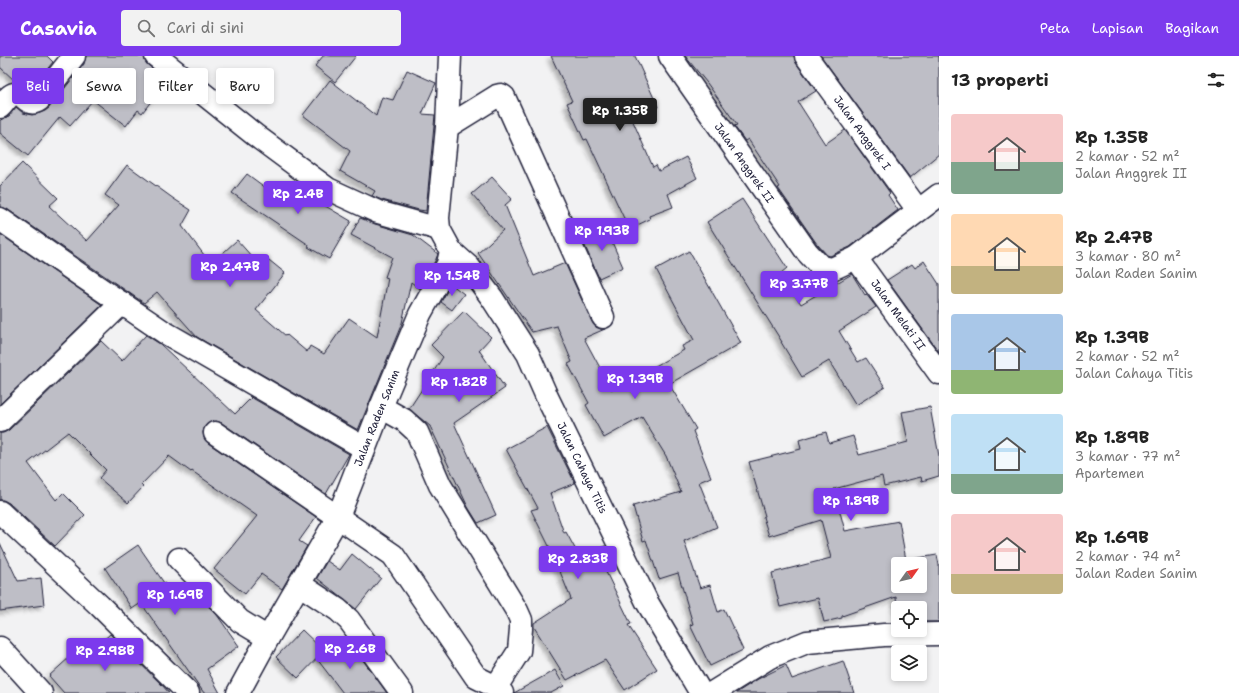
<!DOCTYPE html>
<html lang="id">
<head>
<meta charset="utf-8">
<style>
  body { margin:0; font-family:"Shantell Sans",sans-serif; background:#f2f2f2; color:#222; height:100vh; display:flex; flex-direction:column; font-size:15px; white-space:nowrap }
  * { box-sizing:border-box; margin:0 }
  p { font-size:13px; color:#767676 }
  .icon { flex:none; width:22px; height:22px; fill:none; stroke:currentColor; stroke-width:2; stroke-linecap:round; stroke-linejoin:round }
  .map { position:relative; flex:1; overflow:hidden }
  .side { display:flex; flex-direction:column; background:#fff; width:300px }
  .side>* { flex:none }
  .banner { position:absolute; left:12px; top:12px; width:380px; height:36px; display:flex; gap:8px }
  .needle { width:26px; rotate:56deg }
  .tools { position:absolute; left:891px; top:501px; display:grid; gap:8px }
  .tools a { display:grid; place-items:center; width:36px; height:36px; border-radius:4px; background:#fff; box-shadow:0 2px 6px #0003; font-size:20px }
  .price { position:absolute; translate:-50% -34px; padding:0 9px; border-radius:4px; background:#7c3aed; color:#fff; font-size:13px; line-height:26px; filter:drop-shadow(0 1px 2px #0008) }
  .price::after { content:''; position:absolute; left:50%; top:24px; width:12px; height:9px; margin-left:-6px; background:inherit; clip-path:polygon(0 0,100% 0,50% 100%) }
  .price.current { background:#222; color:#fff }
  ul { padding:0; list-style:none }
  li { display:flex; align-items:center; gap:12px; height:100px; padding:0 12px }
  li span { display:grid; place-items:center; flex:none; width:112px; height:80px; border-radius:4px; color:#555 }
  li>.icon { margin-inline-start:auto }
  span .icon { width:48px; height:48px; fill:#fffc; stroke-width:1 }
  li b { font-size:17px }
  h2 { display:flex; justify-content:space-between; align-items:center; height:48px; padding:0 12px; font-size:17px }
  .pill { padding:0 14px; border-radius:4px; background:#fff; box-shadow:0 2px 6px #0003; font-size:14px; line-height:36px }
  .pill.current { background:#7c3aed; color:#fff }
  header { display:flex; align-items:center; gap:24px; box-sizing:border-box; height:56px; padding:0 20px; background:#7c3aed; color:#fff }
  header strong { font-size:19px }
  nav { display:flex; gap:22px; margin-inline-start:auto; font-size:14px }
  .search { width:280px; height:36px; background:#f2f2f2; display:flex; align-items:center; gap:10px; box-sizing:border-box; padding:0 14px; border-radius:4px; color:#767676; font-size:15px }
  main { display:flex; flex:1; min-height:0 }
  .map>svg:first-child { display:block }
  .building { fill:#bebec6; stroke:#22223b; fill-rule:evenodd; filter:url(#shadow) }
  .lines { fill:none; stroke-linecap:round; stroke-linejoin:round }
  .minor-casing { stroke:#22223b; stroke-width:25 }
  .minor { stroke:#fff; stroke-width:22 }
  .labels { text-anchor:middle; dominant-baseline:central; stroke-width:3.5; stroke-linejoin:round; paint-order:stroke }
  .street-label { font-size:11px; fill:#22223b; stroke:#fff }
</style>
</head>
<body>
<header>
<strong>Casavia</strong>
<div class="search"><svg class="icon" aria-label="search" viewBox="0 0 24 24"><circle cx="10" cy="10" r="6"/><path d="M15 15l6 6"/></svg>Cari di sini</div>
<nav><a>Peta</a><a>Lapisan</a><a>Bagikan</a></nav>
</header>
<main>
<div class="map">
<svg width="939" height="637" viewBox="0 0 939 637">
  <defs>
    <filter id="shadow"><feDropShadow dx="-3.5" dy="3.5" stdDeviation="2" flood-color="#0004"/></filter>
  </defs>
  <rect width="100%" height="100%" fill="#f2f2f3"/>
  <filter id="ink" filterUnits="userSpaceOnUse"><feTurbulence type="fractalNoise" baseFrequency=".025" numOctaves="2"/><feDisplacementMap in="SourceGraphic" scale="8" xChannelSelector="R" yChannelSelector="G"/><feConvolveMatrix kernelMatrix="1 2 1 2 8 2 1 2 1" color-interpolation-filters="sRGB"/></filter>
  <g filter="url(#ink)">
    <g class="building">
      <polygon points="0,0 47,0 53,6 32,32 22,26 15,25 0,11"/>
      <polygon points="86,0 144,0 145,5 148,9 167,25 142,57 138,54 126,70 93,44 70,70 60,61 28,100 0,77 0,65 2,63 9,60 16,51 23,57 32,59 40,57 45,55 49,52 84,8"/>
      <polygon points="323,0 356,0 335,26 315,10"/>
      <polygon points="551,0 635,0 658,51 632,63 653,111 656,109 659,115 686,101 697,122 668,138 673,151 649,160 650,163 629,173 587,83 584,84 567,47 572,45"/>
      <polygon points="685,0 794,0 796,7 816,35 798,46 825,88 845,74 890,137 888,139 898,154 850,191 830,200 827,199 817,188 778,132 780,131 748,83 745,85 734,70 737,69 707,27"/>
      <polygon points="821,0 939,0 939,98 910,122"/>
      <polygon points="407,14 436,27 422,58 435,59 426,155 419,154 382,144 372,140 375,135 340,115 350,95 303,59 330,24 376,60 382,41 393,44"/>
      <polygon points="22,107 58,142 49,150 87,185 119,149 105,139 127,109 174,143 191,154 182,170 211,208 237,184 262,212 269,204 285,217 256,254 286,280 287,279 307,296 310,290 324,298 349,262 377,281 388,222 385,221 392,201 351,179 360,162 375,168 413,179 438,198 436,203 420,233 411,226 402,267 358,374 197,281 157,236 144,247 7,153 0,151 0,130"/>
      <polygon points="247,118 285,146 298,126 324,145 322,148 351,165 329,203 308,191 309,189 232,137"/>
      <polygon points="492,121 512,143 505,149 534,220 565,207 592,266 596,271 601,273 605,273 584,282 612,334 684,294 682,290 694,284 656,213 689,195 741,287 669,328 696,373 693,375 711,421 699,426 717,471 684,485 700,532 710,529 718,556 724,553 743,594 710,610 690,569 693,568 678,517 659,523 646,484 643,485 633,450 681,436 666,400 642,361 604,382 586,349 589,347 568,308 572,306 557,270 532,276 478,197 503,174 472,138"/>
      <polygon points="742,143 787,212 781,217 801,248 852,218 865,239 866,238 876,251 839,275 858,306 866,302 885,331 856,349 829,305 802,321 781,286 782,286 707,166"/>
      <polygon points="605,170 623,211 599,222 581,181"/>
      <polygon points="0,178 102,249 0,348"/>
      <polygon points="924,205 939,228 939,296 887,224 912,208 915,212"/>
      <polygon points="451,228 464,238 452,254 441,246"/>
      <polygon points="464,255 491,281 479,294 505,332 454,367 496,459 478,467 468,451 430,370 409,353 443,301 431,289"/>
      <polygon points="146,279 160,288 235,358 251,342 249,340 349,398 326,438 222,367 216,365 210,366 205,370 203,376 204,382 208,387 316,461 299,485 307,490 282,533 261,518 245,538 214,513 257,460 192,415 191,416 169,400 141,429 143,431 128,447 99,422 106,414 68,376 28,407 56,444 63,437 85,459 55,490 9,447 3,444 0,444 0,377 3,377 9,374 101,285 122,305"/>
      <path d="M930,351L939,400V420L922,425L921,421L884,430L882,420L834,433L845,475L899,465L906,504L937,499L939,509V566H920V552H898V566L896,541L842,560V562L824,566L818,542L780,551L772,517L831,502L821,464L769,480L763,461L765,460L749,406L801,393L799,384L826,376L829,387L853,380L859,399L908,386L902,356ZM898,508H920V530H898Z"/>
      <polygon points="547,371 575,427 550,437 564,477 566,476 579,500 605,490 614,513 606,516 631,568 628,569 657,613 625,634 605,604 567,624 534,571 534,567 571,543 553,498 531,454 538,452 506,393"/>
      <polygon points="0,487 18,525 41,522 44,549 0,555"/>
      <polygon points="138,489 173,540 187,529 217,559 239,590 207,613 220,637 204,637 141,547 132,553 105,512"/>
      <polygon points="352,498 381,522 356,553 317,522 327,505 340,514"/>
      <polygon points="302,574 324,595 298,622 276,601"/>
      <polygon points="110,578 162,629 169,637 64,637 49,620 82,590 89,597"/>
      <polygon points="346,581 387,637 343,637 317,603"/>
      <polygon points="843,605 854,637 736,637 758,623 786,609 792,623"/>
      <polygon points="555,614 564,630 551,637 514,637"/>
    </g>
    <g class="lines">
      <defs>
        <g id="minor">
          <polyline points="156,0 255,79 328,133 378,156 439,173"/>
          <polyline points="670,0 807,196 821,211 832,213 856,202 939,139"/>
          <polyline points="806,0 918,154"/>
          <path d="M0,51C4,47 9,39 14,38C25,35 26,53 39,44L74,0"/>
          <polyline points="447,71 497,40 501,39 504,41 603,261"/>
          <polyline points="0,163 83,221 164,276 364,392"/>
          <polyline points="451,195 469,211 492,242 528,298 547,341 647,546 701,637"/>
          <polyline points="856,202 939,317"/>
          <polyline points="381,351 404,364 417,376 440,429 517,555 521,564 521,573 519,595 496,631"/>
          <polyline points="0,365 122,247"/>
          <polyline points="215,377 393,499 476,621 496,631 502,637"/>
          <polyline points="0,456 100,550 188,637"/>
          <polyline points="179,503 240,565 268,582"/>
          <polyline points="299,528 338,554 349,564 402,637"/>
          <polyline points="0,592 41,637"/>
          <polyline points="238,637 268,582 338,461 381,351 420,258 448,208 451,195 439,173 438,162 447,71 450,0"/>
          <polyline points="712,637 770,601 807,586 884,579 939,578"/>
        </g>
      </defs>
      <use href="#minor" class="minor-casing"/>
      <use href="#minor" class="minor"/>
    </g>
  </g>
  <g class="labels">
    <g class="street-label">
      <text transform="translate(862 77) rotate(54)">Jalan Anggrek I</text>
      <text transform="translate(744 107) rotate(55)">Jalan Anggrek II</text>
      <text transform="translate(898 259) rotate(54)">Jalan Melati II</text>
      <text transform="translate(377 362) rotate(-68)">Jalan Raden Sanim</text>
      <text transform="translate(582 412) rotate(64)">Jalan Cahaya Titis</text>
    </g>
  </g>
</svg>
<div class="tools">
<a><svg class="needle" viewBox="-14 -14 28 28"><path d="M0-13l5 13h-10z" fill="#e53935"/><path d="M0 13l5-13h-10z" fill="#767676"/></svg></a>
<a><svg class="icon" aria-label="locate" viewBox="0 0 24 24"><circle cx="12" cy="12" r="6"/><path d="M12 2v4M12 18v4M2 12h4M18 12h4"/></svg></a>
<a><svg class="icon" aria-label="layers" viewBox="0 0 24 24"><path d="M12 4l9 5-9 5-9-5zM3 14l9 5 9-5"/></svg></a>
</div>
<b class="price current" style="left:620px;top:76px">Rp 1.35B</b>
<b class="price" style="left:298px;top:159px">Rp 2.4B</b>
<b class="price" style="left:602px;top:196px">Rp 1.93B</b>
<b class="price" style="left:230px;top:232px">Rp 2.47B</b>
<b class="price" style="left:452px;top:241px">Rp 1.54B</b>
<b class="price" style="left:799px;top:249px">Rp 3.77B</b>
<b class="price" style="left:635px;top:344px">Rp 1.39B</b>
<b class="price" style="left:459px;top:347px">Rp 1.82B</b>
<b class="price" style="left:851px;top:466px">Rp 1.89B</b>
<b class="price" style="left:578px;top:524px">Rp 2.83B</b>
<b class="price" style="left:175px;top:560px">Rp 1.69B</b>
<b class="price" style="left:350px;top:614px">Rp 2.6B</b>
<b class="price" style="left:105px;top:616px">Rp 2.98B</b>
<div class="banner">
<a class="pill current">Beli</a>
<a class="pill">Sewa</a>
<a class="pill">Filter</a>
<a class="pill">Baru</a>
</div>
</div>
<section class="side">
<h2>13 properti<svg class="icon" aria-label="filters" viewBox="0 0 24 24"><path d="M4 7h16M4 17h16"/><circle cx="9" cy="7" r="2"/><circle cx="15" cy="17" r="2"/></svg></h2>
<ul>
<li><span style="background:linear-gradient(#f6c9c9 60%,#7fa58c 0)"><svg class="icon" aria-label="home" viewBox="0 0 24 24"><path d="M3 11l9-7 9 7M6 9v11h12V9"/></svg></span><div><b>Rp 1.35B</b><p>2 kamar · 52 m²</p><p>Jalan Anggrek II</p></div></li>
<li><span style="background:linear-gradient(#ffd9b3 65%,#c2b280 0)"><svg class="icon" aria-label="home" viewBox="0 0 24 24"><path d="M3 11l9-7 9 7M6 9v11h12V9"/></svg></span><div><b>Rp 2.47B</b><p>3 kamar · 80 m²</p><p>Jalan Raden Sanim</p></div></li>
<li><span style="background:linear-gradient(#a9c7e8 70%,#8fb573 0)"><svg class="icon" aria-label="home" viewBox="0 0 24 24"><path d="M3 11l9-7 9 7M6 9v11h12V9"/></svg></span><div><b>Rp 1.39B</b><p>2 kamar · 52 m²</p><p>Jalan Cahaya Titis</p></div></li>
<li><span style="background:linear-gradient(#bfe0f5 75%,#7fa58c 0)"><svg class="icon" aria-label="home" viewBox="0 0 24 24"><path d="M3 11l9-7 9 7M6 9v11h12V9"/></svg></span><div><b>Rp 1.89B</b><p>3 kamar · 77 m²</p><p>Apartemen</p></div></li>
<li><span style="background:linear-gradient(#f6c9c9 75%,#c2b280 0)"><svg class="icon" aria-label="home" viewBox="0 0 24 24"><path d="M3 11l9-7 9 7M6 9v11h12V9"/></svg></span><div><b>Rp 1.69B</b><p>2 kamar · 74 m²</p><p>Jalan Raden Sanim</p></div></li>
</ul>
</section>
</main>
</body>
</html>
